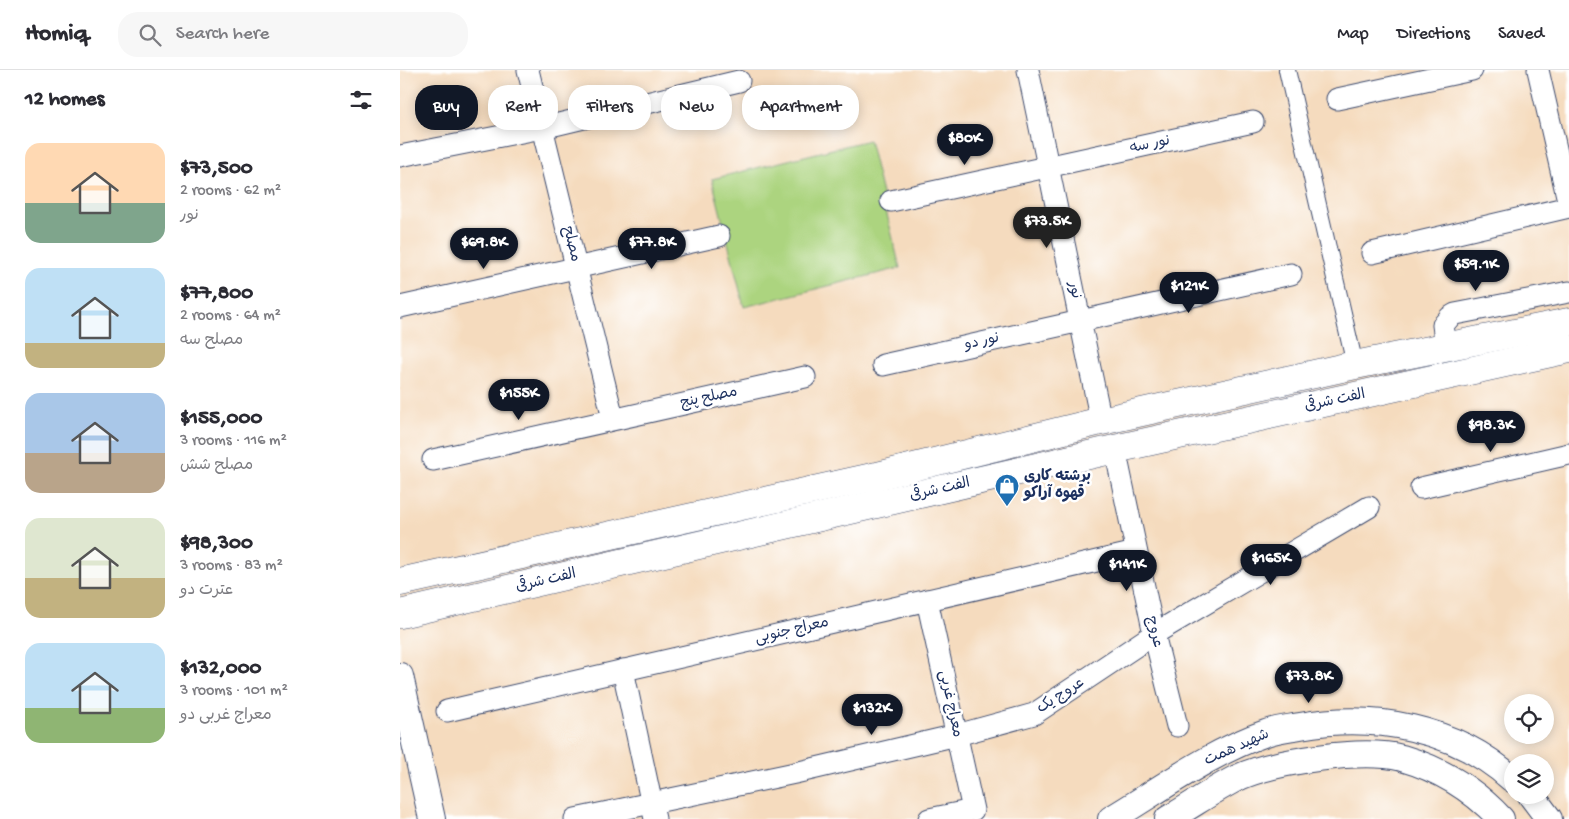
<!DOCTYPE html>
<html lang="en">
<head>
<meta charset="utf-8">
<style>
  body { margin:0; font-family:"Gochi Hand","Playpen Sans Arabic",sans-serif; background:#f7f7f7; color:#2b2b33; height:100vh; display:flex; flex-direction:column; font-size:19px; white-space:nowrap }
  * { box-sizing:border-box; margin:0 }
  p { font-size:16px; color:#7c7c81 }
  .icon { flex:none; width:28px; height:28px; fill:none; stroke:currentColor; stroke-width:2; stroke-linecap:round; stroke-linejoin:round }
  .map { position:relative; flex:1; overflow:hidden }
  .sheet { display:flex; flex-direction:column; background:#fff; width:400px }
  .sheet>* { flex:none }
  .banner { position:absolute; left:15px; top:15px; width:475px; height:45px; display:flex; gap:10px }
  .fabs { position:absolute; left:1104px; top:624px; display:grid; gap:10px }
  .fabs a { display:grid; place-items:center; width:50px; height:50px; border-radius:50%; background:#fff; box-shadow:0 2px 12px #0003; font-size:25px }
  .price { position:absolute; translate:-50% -42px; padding:0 11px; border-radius:18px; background:#111827; color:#fff; font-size:16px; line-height:32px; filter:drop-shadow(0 1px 2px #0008) }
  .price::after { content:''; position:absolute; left:50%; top:30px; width:15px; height:11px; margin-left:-8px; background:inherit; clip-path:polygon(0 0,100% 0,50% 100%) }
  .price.active { background:#222; color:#fff }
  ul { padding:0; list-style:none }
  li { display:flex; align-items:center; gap:15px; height:125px; padding:0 25px }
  li span { display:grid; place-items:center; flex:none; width:140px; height:100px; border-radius:15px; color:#555 }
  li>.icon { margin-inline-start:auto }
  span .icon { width:60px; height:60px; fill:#fffc; stroke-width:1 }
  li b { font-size:21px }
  h2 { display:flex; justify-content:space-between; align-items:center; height:60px; padding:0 25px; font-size:21px }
  .chip { padding:0 18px; border-radius:20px; background:#fff; box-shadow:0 2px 12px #0003; font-size:18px; line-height:45px }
  .chip.active { background:#111827; color:#fff }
  header { display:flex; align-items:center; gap:30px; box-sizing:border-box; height:70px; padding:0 25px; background:#fff; border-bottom:1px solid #e1e1e2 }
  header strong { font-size:24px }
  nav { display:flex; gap:28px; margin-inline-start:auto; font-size:18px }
  .search { width:350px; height:45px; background:#f7f7f7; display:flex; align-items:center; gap:12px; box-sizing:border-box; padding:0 18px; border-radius:20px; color:#7c7c81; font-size:19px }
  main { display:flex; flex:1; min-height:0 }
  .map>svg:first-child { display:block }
  .park { fill:#acd47f; stroke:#64826e }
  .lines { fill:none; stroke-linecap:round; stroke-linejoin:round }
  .pedestrian-casing { stroke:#3c496c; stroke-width:18 }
  .minor-casing { stroke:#3c496c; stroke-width:23 }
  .tertiary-casing { stroke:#3c496c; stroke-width:28 }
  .secondary-casing { stroke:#3c496c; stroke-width:29 }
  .pedestrian { stroke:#fff; stroke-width:16 }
  .minor { stroke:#fff; stroke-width:21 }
  .tertiary { stroke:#fff; stroke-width:26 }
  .secondary { stroke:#fff; stroke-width:28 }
  .labels { text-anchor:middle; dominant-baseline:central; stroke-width:5; stroke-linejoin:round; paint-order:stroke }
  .street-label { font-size:15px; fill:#1b2f5e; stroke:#fff }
  .poi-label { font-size:15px; font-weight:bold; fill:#1b2f5e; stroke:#fff; text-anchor:start }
</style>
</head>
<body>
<header>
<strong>Homiq</strong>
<div class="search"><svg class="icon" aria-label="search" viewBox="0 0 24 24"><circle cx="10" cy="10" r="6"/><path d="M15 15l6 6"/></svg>Search here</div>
<nav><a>Map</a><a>Directions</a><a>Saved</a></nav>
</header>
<main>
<section class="sheet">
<h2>12 homes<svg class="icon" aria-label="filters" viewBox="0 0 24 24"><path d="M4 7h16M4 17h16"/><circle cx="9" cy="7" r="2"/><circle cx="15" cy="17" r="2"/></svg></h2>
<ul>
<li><span style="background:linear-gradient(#ffd9b3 60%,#7fa58c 0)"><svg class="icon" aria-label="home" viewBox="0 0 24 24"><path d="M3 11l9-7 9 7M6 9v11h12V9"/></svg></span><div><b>$73,500</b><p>2 rooms · 62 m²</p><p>نور</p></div></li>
<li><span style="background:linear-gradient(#bfe0f5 75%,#c2b280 0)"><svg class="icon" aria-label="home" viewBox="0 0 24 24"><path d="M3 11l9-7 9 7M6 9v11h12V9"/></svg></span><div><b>$77,800</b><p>2 rooms · 64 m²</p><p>مصلح سه</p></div></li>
<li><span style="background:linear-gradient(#a9c7e8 60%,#b9a48a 0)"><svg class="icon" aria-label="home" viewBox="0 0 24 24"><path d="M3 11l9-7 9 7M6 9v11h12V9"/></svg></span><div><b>$155,000</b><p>3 rooms · 116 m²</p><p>مصلح شش</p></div></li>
<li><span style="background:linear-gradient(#dfe7d0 60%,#c2b280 0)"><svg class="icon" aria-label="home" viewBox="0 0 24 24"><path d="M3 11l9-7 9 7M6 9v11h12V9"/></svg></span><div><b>$98,300</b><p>3 rooms · 83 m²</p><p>عترت دو</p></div></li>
<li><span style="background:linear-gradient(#bfe0f5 65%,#8fb573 0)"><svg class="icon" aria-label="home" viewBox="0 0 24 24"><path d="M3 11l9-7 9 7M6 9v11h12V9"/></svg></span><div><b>$132,000</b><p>3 rooms · 101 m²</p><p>معراج غربی دو</p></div></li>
</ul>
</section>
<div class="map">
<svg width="1169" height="749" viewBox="0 0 1169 749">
  <rect width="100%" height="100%" fill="#fff"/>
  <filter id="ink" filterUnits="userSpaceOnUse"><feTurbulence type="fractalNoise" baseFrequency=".02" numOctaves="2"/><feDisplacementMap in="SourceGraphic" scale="10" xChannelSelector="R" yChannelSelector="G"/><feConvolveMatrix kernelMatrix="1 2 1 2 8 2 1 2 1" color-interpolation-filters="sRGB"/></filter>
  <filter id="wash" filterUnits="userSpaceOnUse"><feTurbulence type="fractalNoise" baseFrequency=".0096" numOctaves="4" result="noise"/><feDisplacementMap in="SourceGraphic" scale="20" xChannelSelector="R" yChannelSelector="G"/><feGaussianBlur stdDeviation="1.12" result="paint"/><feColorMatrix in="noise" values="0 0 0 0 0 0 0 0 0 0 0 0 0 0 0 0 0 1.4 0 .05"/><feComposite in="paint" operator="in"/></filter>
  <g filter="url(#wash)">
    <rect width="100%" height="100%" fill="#f5dbbe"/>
    <polygon class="park" points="469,70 500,198 344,237 312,109"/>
  </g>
  <g filter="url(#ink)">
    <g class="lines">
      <defs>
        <polyline id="pedestrian" points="887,0 955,295"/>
        <g id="minor">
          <polyline points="128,0 213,348"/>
          <polyline points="628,0 701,351"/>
          <polyline points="1138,0 1169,135"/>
          <polyline points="937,29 1072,0"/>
          <polyline points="0,86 142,58 339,11"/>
          <polyline points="491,131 853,52"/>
          <polyline points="972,183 1169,137"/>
          <polyline points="0,237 319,166"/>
          <polyline points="1046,277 1043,255 1050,247 1055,244 1169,222"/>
          <polyline points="483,295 891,204"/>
          <polyline points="715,379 754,564 777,656"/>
          <polyline points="33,390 405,307"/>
          <polyline points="1021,418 1169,384"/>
          <polyline points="527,530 573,740 529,749"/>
          <polyline points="223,600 255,749"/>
          <polyline points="47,641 736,482"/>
          <polyline points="175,749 395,703 557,665 634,644 754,564 969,437"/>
        </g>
        <g id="tertiary">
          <polyline points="0,606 32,749"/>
          <polyline points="1131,725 1149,749"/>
          <path d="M711,749C761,719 811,682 866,663C877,659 889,658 900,656C974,643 1055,657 1112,709"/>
          <path d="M768,749C791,736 813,720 837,708C874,691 963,678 1002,688C1040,699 1074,720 1101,749"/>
        </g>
        <g id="secondary">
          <polyline points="0,512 477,406 701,351 955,295 1169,252"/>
          <polyline points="0,544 715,379 1169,279"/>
        </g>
      </defs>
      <use href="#pedestrian" class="pedestrian-casing"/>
      <use href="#minor" class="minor-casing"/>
      <use href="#tertiary" class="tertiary-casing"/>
      <use href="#secondary" class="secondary-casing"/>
      <use href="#pedestrian" class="pedestrian"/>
      <use href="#minor" class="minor"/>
      <use href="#tertiary" class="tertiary"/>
      <use href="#secondary" class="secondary"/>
    </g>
  </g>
  <defs>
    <symbol id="shop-pin" viewBox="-11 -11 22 30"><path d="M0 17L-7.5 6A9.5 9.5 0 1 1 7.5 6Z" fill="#1f6fb2" stroke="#fff"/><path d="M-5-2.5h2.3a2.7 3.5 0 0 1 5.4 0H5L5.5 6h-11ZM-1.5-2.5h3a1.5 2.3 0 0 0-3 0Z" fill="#fff"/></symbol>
  </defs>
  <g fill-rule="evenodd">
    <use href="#shop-pin" x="593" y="402" width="28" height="38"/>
  </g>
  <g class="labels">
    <g class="street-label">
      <text transform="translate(750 75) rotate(-12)">نور سه</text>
      <text transform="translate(171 174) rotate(76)">مصلح</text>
      <text transform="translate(674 220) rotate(78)">نور</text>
      <text transform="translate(582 272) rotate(-13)">نور دو</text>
      <text transform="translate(309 328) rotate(-12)">مصلح پنج</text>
      <text transform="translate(935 331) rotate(-12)">الفت شرقی</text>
      <text transform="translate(540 420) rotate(-13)">الفت شرقی</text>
      <text transform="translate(146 511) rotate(-13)">الفت شرقی</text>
      <text transform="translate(392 561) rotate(-13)">معراج جنوبی</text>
      <text transform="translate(754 562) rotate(77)">عروج</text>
      <text transform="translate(661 626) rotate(-33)">عروج یک</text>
      <text transform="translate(550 634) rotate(78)">معراج غربی</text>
      <text transform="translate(837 678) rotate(-24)">شهید همت</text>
    </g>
    <g class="poi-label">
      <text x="624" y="407">برشته کاری<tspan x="624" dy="17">قهوه آراکو</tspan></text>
    </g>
  </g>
</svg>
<div class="fabs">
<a><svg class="icon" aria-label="locate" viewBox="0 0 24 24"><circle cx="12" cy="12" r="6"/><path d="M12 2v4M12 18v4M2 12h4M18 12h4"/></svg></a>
<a><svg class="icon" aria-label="layers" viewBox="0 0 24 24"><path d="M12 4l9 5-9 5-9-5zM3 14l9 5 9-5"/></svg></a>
</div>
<b class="price" style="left:565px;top:96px">$80K</b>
<b class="price active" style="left:647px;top:179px">$73.5K</b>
<b class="price" style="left:84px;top:200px">$69.8K</b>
<b class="price" style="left:252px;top:200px">$77.8K</b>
<b class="price" style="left:1076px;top:222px">$59.1K</b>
<b class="price" style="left:789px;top:244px">$121K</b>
<b class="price" style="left:119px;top:351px">$155K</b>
<b class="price" style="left:1091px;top:383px">$98.3K</b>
<b class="price" style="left:871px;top:516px">$165K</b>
<b class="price" style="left:727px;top:522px">$141K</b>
<b class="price" style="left:909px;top:634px">$73.8K</b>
<b class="price" style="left:472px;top:666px">$132K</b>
<div class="banner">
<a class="chip active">Buy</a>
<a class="chip">Rent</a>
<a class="chip">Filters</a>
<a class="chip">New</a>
<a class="chip">Apartment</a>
</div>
</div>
</main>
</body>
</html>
